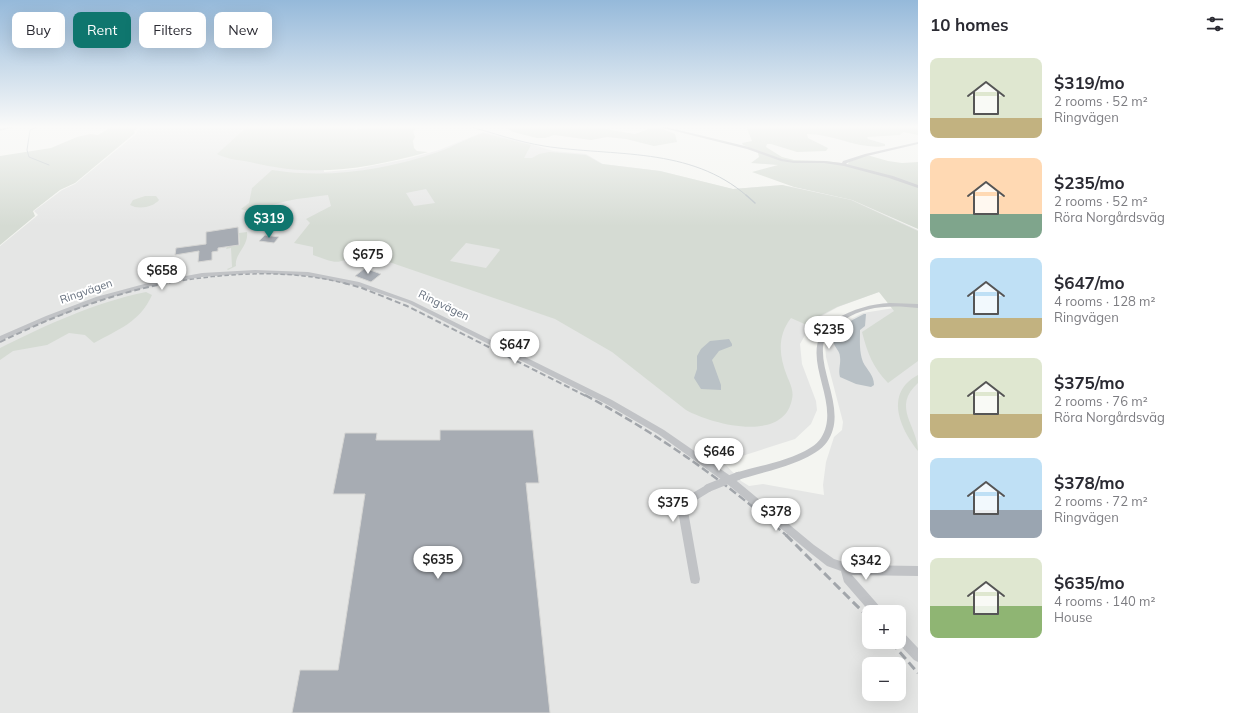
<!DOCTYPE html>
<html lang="en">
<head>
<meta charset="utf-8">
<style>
  body { margin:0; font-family:Mulish,sans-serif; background:#f7f7f7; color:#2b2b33; height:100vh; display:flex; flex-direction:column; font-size:15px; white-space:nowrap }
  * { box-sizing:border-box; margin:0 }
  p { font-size:13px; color:#7c7c81 }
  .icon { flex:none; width:22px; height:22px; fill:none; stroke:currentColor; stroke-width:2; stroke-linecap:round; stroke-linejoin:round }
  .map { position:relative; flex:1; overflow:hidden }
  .side { display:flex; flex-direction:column; background:#fff; width:320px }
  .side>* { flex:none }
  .top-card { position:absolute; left:12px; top:12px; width:380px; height:36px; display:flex; gap:8px }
  .tools { position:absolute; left:862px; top:605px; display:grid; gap:8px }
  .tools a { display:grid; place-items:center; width:44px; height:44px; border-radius:8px; background:#fff; box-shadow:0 4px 16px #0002; font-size:20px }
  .price { position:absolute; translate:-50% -34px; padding:0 9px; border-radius:14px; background:#fff; color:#222; font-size:13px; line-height:26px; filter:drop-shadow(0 1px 2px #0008) }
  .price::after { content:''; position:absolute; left:50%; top:24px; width:12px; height:9px; margin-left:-6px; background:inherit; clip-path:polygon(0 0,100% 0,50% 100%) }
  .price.current { background:#0f766e; color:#fff }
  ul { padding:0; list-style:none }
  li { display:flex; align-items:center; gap:12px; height:100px; padding:0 12px }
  li span { display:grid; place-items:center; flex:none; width:112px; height:80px; border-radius:8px; color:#555 }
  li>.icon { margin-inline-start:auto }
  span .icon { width:48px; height:48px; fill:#fffc; stroke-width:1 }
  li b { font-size:17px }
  h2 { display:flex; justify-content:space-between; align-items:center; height:48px; padding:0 12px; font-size:17px }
  .pill { padding:0 14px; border-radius:8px; background:#fff; box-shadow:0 4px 16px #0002; font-size:14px; line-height:36px }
  .pill.current { background:#0f766e; color:#fff }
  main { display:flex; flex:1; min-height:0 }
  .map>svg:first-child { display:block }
  .built { fill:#e5e6e5; fill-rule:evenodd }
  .green { fill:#d5dbd3; fill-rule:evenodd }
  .water { fill:#b9c1c6 }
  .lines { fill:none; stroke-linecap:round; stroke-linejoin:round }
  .stream-far1 { stroke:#b9c1c6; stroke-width:1 }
  .stream { stroke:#b9c1c6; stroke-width:1.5 }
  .building { fill:#a7acb3; stroke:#d6d6d4 }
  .minor { fill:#c1c3c6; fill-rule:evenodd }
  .rail-far3 { stroke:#a2a6ab; stroke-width:1.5; stroke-dasharray:4.5 2.5; stroke-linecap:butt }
  .rail-far2 { stroke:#a2a6ab; stroke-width:2; stroke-dasharray:6 3; stroke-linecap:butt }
  .rail-far1 { stroke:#a2a6ab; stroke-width:2.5; stroke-dasharray:8 3.5; stroke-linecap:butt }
  .rail { stroke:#a2a6ab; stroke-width:3; stroke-dasharray:9 4.5; stroke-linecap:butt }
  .minor-bridge { stroke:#c1c3c6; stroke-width:8 }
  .labels { text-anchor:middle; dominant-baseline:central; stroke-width:4; stroke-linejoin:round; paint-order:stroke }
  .street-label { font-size:11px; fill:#67717f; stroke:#fff }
</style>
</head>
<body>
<main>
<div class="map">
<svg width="918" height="713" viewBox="0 0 918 713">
  <rect width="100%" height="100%" fill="#f4f5f1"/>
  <path class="built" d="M142,126H321L324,172L356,169L407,159L439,150L483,132L515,139L553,151L586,154L603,164L660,171L733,189L782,185L852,200L918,230V300L889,297L879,292L838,307L820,317L817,322L812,323L800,344L802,364L816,401L817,410L811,424L795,439L739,457L725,464L741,481L749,486L763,484L824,495L823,485L826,462L834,437L842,430L843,422L826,357L825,345L828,337L837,326L863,313L894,308L918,310V713H0V246L38,215L34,211L62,190L75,184L136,134ZM869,612H899V642H869ZM869,664H899V694H869Z"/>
  <g class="green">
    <polygon points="113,126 140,126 134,131 135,133 75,183 60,190 33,211 35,216 0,245 0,156 51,148 77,137 90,134 98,135"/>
    <path d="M248,126H353L354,130L383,126H419L413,131L415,137L413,141L414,148L417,151L428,152C365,169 314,178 250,162C239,160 226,159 217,154Z"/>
    <polygon points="502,126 588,126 635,134 648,129 665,127 663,126 679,126 663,129 675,134 677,142 654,146 626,139 607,137 591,140 554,135 545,138 537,138 513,132"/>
    <path d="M746,126H918V135L903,132L900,135L867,137L868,139L885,144V146C859,150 834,134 807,134L808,138L828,148L826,151L797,152L771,144H767L766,147L782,157L794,160L826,161L848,164L849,162L867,155L888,161L902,163L918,162V229L852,200L794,187L752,172L778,165L751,163L759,157L758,153H764L743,145L742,143L752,141Z"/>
    <path d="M483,133L531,145L524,158H532L539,154L549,152L586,155L602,164L660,171L733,189L782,185L851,200L918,231V361L888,383C873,368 867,352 862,332L894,311L879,292L837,307L818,317L816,322L811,323L809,326L791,318C777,336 779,356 787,376C790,383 794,391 792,399C784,444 711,424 686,410L612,352L555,319L360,252C337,265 338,264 313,255V247L294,243L310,223L306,219L331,206L328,195C314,197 300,198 287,201C276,203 251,214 241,209L249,203L252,188L272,170C327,179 386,170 438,152C453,147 467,138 483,133ZM426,189L435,203L414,206L406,193ZM466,243L499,249L500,250L486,268L450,261Z"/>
    <path d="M145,196H156L159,200C153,207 139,210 130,205L133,200Z"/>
    <path d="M247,232C249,246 234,254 236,266L228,270L227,269L232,267L231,248L226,249L227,247L240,245L239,233Z"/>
    <path d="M146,292L152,295C140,322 119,329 94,343L85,335L69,333L47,345L13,351L0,360V348C46,325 96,302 146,292Z"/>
    <path d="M918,375V383C891,407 918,426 918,451C900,428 884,393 918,375Z"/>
  </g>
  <g class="water">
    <path d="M864,314H866L865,326L860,330C860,341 859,351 863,362C867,370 874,375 874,385L871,387L856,384L840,377C838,369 841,364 840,357C840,349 832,347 834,339L840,337L842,334L839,327Z"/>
    <polygon points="729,339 732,344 732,346 719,351 712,360 721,385 721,390 701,389 694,378 697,369 697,356 701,349 710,341"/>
  </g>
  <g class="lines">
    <g class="stream-far1">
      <polyline points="39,126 30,130 27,150 29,157 49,165"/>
      <path d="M468,126C493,133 519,142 544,146C614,157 690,146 747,196"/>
    </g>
    <polyline class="stream" points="746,195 755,203"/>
  </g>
  <g class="building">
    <polygon points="238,227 239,245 218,248 218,251 212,252 212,260 198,262 199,251 175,255 176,248 206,244 206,232"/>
    <polygon points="265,235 279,237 274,243 259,241"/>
    <polygon points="365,268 381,274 371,282 355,276"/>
    <polygon points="440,430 533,430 539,483 526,483 550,713 292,713 300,670 338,670 365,494 333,494 345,433 377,433 376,440 440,440"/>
  </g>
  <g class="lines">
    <g class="minor">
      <polygon points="11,126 19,126 0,131 0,129"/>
      <polygon points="655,126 662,126 749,147 782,159 794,161 824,161 842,163 843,161 865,154 918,142 918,144 867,156 847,163 846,164 893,176 918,185 918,188 889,178 844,166 824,163 794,163 781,161 747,149"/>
      <polygon points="255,270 308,272 359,282 412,301 612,400 664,430 732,477 814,545 834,559 853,565 918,566 918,576 852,575 881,608 882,612 870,612 844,582 841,571 827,566 808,551 726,483 658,434 606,404 408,303 358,286 308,276 255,273 202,277 151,286 101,300 51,319 0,341 0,336 46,316 96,297 148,283 202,273"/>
      <path d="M890,303L918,304V308C893,305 866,305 844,320C840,322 835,325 831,328C805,357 852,407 827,442C812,463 762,472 738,480L735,479L734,476L735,473C757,466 808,458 821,438C845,400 789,349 836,319C853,309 871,304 890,303Z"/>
      <polygon points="708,484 711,485 712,488 711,491 690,504 688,511 700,579 699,583 695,584 691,583 690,579 678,511 684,498"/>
      <polygon points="899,631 903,632 918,648 918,662 914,660 897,642 899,642"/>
    </g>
    <path class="rail-far3" d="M162,284C223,273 287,268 347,284"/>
    <g class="rail-far2">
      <polyline points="344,283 362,288 407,306 586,396"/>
      <path d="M0,342C54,316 109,294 168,283"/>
    </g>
    <path class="rail-far1" d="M585,395C658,434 725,481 787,536"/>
    <g class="rail">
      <polyline points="786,535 869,618"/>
      <polyline points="891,642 918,673"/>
    </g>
    <polyline class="minor-bridge" points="708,488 738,476"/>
  </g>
  <linearGradient id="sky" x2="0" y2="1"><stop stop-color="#95b9da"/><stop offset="0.56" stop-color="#fafaf9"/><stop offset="1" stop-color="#fafaf9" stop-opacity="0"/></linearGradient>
  <rect width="918" height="226" fill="url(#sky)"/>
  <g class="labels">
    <g class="street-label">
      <text transform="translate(86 291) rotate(-19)">Ringvägen</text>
      <text transform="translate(444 305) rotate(26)">Ringvägen</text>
    </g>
  </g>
</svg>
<div class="tools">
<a>+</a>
<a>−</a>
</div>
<b class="price current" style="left:269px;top:239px">$319</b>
<b class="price" style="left:368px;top:275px">$675</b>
<b class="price" style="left:162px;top:291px">$658</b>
<b class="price" style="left:829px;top:350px">$235</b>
<b class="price" style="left:515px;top:365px">$647</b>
<b class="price" style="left:719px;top:472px">$646</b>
<b class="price" style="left:673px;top:523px">$375</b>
<b class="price" style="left:776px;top:532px">$378</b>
<b class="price" style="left:438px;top:580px">$635</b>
<b class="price" style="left:866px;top:581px">$342</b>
<div class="top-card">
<a class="pill">Buy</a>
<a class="pill current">Rent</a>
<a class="pill">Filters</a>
<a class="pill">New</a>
</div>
</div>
<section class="side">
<h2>10 homes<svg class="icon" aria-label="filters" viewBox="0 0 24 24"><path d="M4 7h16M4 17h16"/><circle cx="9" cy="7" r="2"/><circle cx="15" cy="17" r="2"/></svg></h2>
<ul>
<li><span style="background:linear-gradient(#dfe7d0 75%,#c2b280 0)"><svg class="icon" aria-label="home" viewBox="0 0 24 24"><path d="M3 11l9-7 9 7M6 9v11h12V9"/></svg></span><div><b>$319/mo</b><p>2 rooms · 52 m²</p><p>Ringvägen</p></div></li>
<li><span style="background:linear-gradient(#ffd9b3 70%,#7fa58c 0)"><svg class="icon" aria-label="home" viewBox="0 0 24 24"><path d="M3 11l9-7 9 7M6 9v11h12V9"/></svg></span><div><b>$235/mo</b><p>2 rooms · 52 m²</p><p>Röra Norgårdsväg</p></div></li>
<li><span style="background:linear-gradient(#bfe0f5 75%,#c2b280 0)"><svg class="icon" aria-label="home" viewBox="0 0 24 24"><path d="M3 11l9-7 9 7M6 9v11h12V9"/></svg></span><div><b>$647/mo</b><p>4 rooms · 128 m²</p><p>Ringvägen</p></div></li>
<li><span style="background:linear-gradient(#dfe7d0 70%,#c2b280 0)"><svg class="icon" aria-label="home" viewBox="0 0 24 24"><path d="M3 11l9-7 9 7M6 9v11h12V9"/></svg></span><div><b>$375/mo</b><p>2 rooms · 76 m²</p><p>Röra Norgårdsväg</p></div></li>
<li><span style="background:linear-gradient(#bfe0f5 65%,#9aa5b1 0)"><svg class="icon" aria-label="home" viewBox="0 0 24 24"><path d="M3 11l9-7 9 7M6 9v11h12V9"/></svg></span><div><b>$378/mo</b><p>2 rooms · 72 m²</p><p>Ringvägen</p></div></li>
<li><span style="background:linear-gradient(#dfe7d0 60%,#8fb573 0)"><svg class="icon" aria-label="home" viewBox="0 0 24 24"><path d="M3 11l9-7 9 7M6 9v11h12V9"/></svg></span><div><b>$635/mo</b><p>4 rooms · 140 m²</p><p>House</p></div></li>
</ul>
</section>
</main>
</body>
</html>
